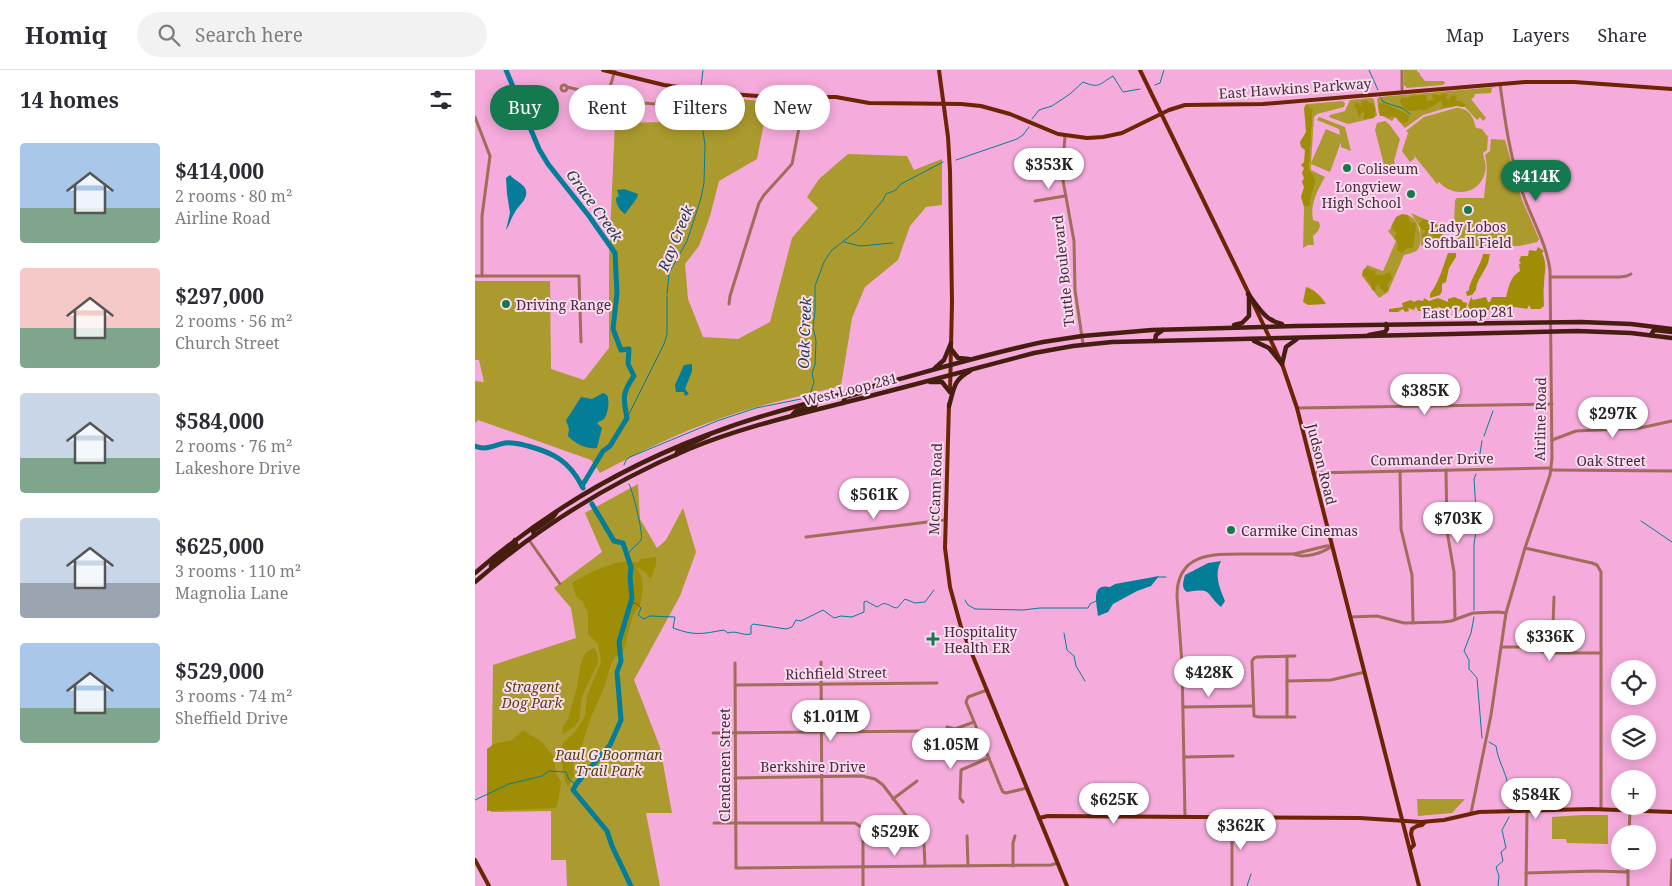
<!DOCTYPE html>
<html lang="en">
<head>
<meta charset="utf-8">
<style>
  body { margin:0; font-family:"Noto Serif",serif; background:#f2f2f3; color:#2b2b33; height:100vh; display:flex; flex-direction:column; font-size:19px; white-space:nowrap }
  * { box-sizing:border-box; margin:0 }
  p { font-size:16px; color:#7c7c81 }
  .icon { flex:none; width:28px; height:28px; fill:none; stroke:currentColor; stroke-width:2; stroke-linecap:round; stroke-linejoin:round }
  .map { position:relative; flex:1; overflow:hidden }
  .side { display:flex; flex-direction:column; background:#fff; width:475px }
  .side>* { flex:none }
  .banner { position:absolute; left:15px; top:15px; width:475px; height:45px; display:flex; gap:10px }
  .tools { position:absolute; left:1136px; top:590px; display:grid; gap:10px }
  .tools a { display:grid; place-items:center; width:45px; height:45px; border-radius:50%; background:#fff; box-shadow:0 2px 12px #0003; font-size:25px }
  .price { position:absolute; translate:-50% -42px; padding:0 11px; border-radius:18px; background:#fff; color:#222; font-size:16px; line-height:32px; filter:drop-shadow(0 1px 2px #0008) }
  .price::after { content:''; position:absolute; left:50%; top:30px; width:15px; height:11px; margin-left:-8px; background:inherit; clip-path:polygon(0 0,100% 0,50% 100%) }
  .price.on { background:#157950; color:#fff }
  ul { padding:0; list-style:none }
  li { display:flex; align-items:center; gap:15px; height:125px; padding:0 20px }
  li span { display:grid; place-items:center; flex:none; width:140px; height:100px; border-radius:5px; color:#555 }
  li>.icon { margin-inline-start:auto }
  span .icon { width:60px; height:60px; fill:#fffc; stroke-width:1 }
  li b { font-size:21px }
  h2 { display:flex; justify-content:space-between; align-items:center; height:60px; padding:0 20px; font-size:21px }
  .chip { padding:0 18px; border-radius:22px; background:#fff; box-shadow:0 2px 12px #0003; font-size:18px; line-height:45px }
  .chip.on { background:#157950; color:#fff }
  header { display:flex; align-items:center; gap:30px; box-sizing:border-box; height:70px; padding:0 25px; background:#fff; border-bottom:1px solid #e1e1e2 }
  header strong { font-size:24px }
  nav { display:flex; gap:28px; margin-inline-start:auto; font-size:18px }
  .search { width:350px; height:45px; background:#f2f2f3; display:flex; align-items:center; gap:12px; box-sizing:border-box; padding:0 18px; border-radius:28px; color:#7c7c81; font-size:19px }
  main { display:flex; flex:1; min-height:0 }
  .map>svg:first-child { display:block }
  .green { fill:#ab9a2d }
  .forest { fill:#9f8d06 }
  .water { fill:#047d98 }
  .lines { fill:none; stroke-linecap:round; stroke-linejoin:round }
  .stream { stroke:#047d98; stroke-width:1 }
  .river { stroke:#047d98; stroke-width:5 }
  .minor { stroke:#a26c5a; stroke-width:3 }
  .major { stroke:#6e2404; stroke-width:4 }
  .highway { stroke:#461e0f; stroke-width:4.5 }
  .poi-dot { fill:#157950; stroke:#fbdcef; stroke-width:2 }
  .labels { text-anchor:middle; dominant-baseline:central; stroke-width:4; stroke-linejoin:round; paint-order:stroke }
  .street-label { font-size:14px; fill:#492b3f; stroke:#fbdcef }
  .poi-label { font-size:14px; fill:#492b3f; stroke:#fbdcef; text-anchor:start }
  .park-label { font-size:14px; font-style:italic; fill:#504708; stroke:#fbdcef }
  .water-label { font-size:15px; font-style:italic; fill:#224049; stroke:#fbdcef }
</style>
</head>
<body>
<header>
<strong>Homiq</strong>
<div class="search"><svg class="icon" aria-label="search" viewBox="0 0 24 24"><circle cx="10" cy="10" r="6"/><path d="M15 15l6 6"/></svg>Search here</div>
<nav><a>Map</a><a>Layers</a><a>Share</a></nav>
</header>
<main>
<section class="side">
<h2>14 homes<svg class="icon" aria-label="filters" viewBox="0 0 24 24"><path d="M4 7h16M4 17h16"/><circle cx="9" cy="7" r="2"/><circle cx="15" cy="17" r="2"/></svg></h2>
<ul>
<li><span style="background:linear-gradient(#a9c7e8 65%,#7fa58c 0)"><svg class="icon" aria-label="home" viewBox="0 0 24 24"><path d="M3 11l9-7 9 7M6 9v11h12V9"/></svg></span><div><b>$414,000</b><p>2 rooms · 80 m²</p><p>Airline Road</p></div></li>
<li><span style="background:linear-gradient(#f6c9c9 60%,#7fa58c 0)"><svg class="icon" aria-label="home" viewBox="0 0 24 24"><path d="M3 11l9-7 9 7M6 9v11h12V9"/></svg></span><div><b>$297,000</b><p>2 rooms · 56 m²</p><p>Church Street</p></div></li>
<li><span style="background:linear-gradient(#c9d6e8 65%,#7fa58c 0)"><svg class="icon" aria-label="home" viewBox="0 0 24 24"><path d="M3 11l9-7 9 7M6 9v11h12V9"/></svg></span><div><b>$584,000</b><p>2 rooms · 76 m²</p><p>Lakeshore Drive</p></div></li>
<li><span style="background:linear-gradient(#c9d6e8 65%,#9aa5b1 0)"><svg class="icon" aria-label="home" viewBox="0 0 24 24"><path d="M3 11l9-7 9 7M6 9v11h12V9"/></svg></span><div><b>$625,000</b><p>3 rooms · 110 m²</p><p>Magnolia Lane</p></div></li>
<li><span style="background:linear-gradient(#a9c7e8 65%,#7fa58c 0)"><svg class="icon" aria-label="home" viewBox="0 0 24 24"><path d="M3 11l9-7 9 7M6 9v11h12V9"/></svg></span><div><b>$529,000</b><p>3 rooms · 74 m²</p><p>Sheffield Drive</p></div></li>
</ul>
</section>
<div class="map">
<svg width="1197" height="816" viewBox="0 0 1197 816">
  <rect width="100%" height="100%" fill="#f5abdb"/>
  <g class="green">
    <polygon points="929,0 942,0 942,2 945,3 945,5 950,11 969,11 970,13 968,15 932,18 929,15"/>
    <polygon points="1021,17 1017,18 1016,23 1000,24 999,27 996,29 1011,48 1008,51 1005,47 1002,50 990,37 978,36 948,45 930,58 920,47 917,51 904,44 902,29 904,27"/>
    <path d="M198,22L293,32L282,89L244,111L235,146L224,176L210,194L213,229L228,267L263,269L295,252L317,168L343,138L332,127L344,109L373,84L432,86L439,100L467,89V135L451,137L435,156L423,190L390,217L377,248L366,316C327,326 286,334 247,348C205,362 164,382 125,403L116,390L3,350L0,353V311L9,312L4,290H0V211H75L76,299L109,310L134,278V187L140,53L196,52Z"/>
    <polygon points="897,28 899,30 902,45 899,48 873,54 854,47 855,45 870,41 875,30"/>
    <path d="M867,31L870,33L869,37L842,44L839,47L836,93L851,59L865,65L864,59L842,50L844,47L870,57L876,81L866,77V72L855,102L836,94V100L850,107C842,121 835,134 838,150L844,152L845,156L843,161L838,166L839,175H833L828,178L829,137L835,134C835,130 839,117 841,112L834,102L838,40L833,38V34Z"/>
    <path d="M981,38C995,38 998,47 1001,58L1007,59L1013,67L1012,80L1008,83C1009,89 1012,96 1010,102C1005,125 978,128 964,112L962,114L938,84L940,88L935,92L927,81L933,63L931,61L949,47Z"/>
    <polygon points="910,51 914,54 925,69 919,91 920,94 913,96 909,95 900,60 902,53"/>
    <path d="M1016,69L1030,70L1047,130L1064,169L1062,172L1044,176L978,177L979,159L988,160V156H979L980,130L982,128H1009C1010,113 1014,100 1010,85L1015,81Z"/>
    <polygon points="936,143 966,156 968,160 968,176 946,176 945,158"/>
    <path d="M932,145C935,146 937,147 939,149C945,156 949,175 941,181C938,183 932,184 929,185L913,222L904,228L887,206L892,195L908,201L921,171L913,161L916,158L920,149Z"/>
    <polygon points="163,414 165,449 182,478 191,470 208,438 221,482 205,526 159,610 185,677 197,743 171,743 185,816 92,816 91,790 76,790 76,741 16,742 18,595 101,568 96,538 79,518 127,482 110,443"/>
    <polygon points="990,729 977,743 943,746 942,729"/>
    <polygon points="1108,745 1133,745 1133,774 1092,773 1091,769 1077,769 1077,747"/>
  </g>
  <g class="forest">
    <path d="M969,23L973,25L971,27L973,30L977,25L982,27L980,30L987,32L991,35L987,37L982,35L978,37L967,38L968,34L965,31L956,38L954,35L955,38L948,41L947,39C937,42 929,43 925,31L927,27L934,28L936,26L951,25L952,31L958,30L957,25L959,24L966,26Z"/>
    <path d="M892,30L893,33H897C901,38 901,43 898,48L889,49V42L885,43L886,46L884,47L881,38L879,37L880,33L882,32L887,37L886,31Z"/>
    <path d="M908,33C917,38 925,39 934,46L933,51L930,53L925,52L923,48L917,46L913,48L911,46H905L903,34Z"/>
    <path d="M831,34L834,35V38L838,39L834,101L836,102L841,112C839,117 835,130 835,135L829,137L826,127L829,117L827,112L829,108L827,103L829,98L826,95L829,92L830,80L826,77L825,72L831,62L829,38Z"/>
    <polygon points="927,144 933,145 935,152 940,153 941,156 938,178 932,178 927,183 922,180 923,173 919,168 922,163 916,157 921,147"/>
    <polygon points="948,149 962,154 962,160 966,162 967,165 964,169 968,172 968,174 963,177 958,172 958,166 953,163 951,165 956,169 954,172 949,173 947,164 950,163 950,160 947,160 944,154"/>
    <path d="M1063,177L1069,181L1067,183C1073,195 1069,203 1069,215C1068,222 1069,229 1069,236L1065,239H1056L1054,235L1052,239L1039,237L1031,240H996L993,236L996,227L998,230L1011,227L1013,232H1015L1017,227H1031C1034,216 1035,207 1045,201L1044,194L1046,193L1044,191L1046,186H1053L1054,180L1061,181Z"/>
    <path d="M973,183H981V187L974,198L971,212L967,214V221L965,225L955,228V224C964,212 968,197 973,183Z"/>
    <path d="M1008,184H1015C1014,187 1014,190 1013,193C1010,201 1001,211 1001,220L997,225L992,226L991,222L994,220C994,212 1006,195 1008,184Z"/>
    <polygon points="892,197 895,200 901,201 900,205 908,205 915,202 917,208 912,215 914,218 913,221 910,222 905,218 905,214 900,217 901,221 897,220 895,212 891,210 892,207 887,205 888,200"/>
    <path d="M831,217C839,219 847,227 851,234L833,235L828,232Z"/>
    <polygon points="979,227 987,230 988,232 992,233 991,239 983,241 977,238 973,241 967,241 965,237 960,238 960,240 943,241 941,236 939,240 933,238 934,241 930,242 928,239 923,242 914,242 914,239 928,237 927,233 936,230 939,232 943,230 948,231 949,228 954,231 963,228 973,232 973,229"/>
    <path d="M181,487V495L176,508H174L171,502L161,497L166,506L168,518L165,535L158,545L148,582L140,587L136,594L129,618L116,647L105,681L98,690L99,705L93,717L90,711L85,682L88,673L100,662L110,646L112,626L126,592L123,574L113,564V542L107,531L101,526L97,513C110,504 148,486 162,493L167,489Z"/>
    <polygon points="119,578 122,583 123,593 107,626 104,650 100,656 87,665 88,657 93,649 102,617 106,593 111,582"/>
    <polygon points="48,660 67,672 79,687 81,703 86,712 83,733 80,738 12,741 12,679 19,674 37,670"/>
  </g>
  <g class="water">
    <path d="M35,105C39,110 47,113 50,118C55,128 44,135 40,142C36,148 35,154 31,160L35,143L32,124L31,108Z"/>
    <path d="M149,119L163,124L162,128L150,144C144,140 141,134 141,128L144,126L142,120Z"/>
    <polygon points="217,294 217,301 210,319 214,324 210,326 209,322 201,322 200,315 209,295"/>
    <path d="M128,323L132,325C135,331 133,344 129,349C127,351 124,351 122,353L127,358L122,378C112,380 99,373 93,366L94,359L91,350C97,342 101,334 106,327L117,329Z"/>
    <path d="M746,491C739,504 744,517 750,531L746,537C729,522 738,518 712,522C706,518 708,512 710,505L733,493Z"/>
    <path d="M684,506L676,516L662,521L638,534L633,542L623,546C622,533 615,513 635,517L640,514Z"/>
  </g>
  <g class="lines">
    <g class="stream">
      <polyline points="894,0 903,20"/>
      <polyline points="680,15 685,13 689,0"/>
      <polyline points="906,28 908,32 927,38 935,44"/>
      <path d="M557,49L564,40L577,36L595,24L608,12C625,19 624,14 638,6L648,22L665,19"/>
      <polyline points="481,90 542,69 548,65 554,57"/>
      <polyline points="369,172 385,176 418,173"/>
      <polyline points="192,224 194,203 212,171 226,128 229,113 230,75 224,33 228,0"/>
      <polyline points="152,348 189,274 192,264 192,226"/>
      <polyline points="1009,366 1018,341"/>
      <polyline points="149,395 151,390 155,387 242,351 281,338 326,329 336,322 339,312 337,303 340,295 341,271 338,257 340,241 340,216 349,192 356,181 384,159 408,130 411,124 421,120 426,114 468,92"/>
      <polyline points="1003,396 1007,371"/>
      <polyline points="1166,451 1197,472"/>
      <path d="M153,484C156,478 162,476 166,470C169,466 158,421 154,414"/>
      <polyline points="683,507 691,507"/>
      <polyline points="490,530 493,535 500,539 548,540 565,538 613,538 615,534 621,531"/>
      <path d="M154,534L161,533L166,538L163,545L169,549L175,546L200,547L198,558C220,566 226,564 249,560L253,563C262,560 267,566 276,564V556L278,554L311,559L317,557L321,550L326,551L348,540L359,548L366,546L377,547L389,542V532L391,531L402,537C404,536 406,535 407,534C412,532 417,538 422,538L430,529L440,533L450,532L459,520"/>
      <polyline points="999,540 999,474 1002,456 999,409 1001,404"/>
      <polyline points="999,547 996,563 989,581 994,590 994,599 1002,608 1007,668"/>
      <polyline points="589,563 592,580 599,586 601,596 610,611"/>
      <path d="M1014,672L1021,676C1023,689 1027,695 1031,707C1034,717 1033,727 1033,737"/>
      <polyline points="0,730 34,714 67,706 74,701 91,702 94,710 99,713 100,717"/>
      <polyline points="772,816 776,804"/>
      <polyline points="1023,816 1024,806 1021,797 1028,791 1026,782 1031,778 1027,760 1034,747"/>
    </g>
    <g class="river">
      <path d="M31,0L64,79L73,94L114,146L140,183L142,223L138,259L146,280L154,279L153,294L159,306C147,323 148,328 152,348L135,376L128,381L107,416L108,418"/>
      <path d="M0,376C11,381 19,375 30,373C38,372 45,374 53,376C79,383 94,391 107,416"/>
      <polyline points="117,434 139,471 148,473 156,497 155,507 157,528 144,572 146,591 142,602 146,650 135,675 102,713 98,720 132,761 137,776 156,816"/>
    </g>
    <g class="minor">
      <circle cx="89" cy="18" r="3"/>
      <polyline points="92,17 154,32 181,34"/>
      <polyline points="927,22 927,0"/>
      <circle cx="184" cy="34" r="3"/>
      <polyline points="0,47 15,86 7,146 7,206"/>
      <polyline points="122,51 130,34 140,0"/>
      <circle cx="121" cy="55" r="3"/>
      <polyline points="590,66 587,105 599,171 600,220 608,274"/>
      <polyline points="560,131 590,126"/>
      <polyline points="0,206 104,206 106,272"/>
      <polyline points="1076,207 1145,207 1152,206 1156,204"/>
      <polyline points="254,234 255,226 284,133 289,125 317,94 330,27"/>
      <polyline points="822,338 1077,334"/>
      <polyline points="1077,370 1101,361 1165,358 1197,351"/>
      <polyline points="971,400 972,461 979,502 980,549"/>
      <polyline points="1076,400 1197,401"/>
      <polyline points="925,401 926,459 937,505 938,553"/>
      <polyline points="838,403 1076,398"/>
      <polyline points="331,467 469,450"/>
      <polyline points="54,470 85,514"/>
      <polyline points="1050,478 1117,493 1122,495 1126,502 1126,739"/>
      <polyline points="819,484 851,476 856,476"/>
      <polyline points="875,547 902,546 929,553 968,552 976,551 998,543 1023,542 1031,543"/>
      <polyline points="1026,577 1054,577 1071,583 1126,583"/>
      <polyline points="1077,583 1079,527"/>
      <polyline points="346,592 347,752"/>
      <polyline points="260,593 261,798 576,795 583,793"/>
      <polyline points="812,611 856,610 890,602"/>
      <polyline points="260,615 462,613"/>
      <polyline points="512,620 493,627 491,632 526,718 528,722 531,723 552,718"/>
      <polyline points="708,637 778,636"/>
      <polyline points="812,647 812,586"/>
      <polyline points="820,647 784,647 779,646 777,591 779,588 782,587 820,586"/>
      <polyline points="472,657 480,659 499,652"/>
      <polyline points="238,663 461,661"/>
      <polyline points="709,687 758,686"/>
      <polyline points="260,708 387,706 400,709 408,715 446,765 449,773 450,796"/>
      <polyline points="418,729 442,711"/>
      <polyline points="488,732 485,728 486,700 514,688"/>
      <path d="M996,743L1016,645L1031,543L1050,478L1075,405L1077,388L1075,200C1071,172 1057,150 1048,124C1035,88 1030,51 1025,14"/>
      <path d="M710,747L707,594L702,526C702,482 739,484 771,484C787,484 802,484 818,484C829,489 848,483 857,476"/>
      <polyline points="757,747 757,816"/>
      <polyline points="239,753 380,753 386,757 388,762 388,816"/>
      <polyline points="1154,764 1155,741"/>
      <polyline points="492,766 493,796"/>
      <polyline points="538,796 538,773 540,766"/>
      <polyline points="1051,803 1121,801 1153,802"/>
      <polyline points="1051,816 1052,741"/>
      <polyline points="1153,816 1153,791"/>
      <polyline points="1196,816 1197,790"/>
    </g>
    <g class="major">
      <polyline points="128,0 189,15 256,24 295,27 361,27 394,33 486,34 506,36 535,44 583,64 612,68 628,67 647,63 694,40 710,35 788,34 1050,12 1099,12 1197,19"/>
      <polyline points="464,0 473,67 475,101 477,232 475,322"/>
      <polyline points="665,0 775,226"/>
      <polyline points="778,233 807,294 822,338 944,816"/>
      <polyline points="474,334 470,478 475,517 486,557 592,816"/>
      <polyline points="564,748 573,746 885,748 946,752 969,750 1004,742 1116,739 1197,742"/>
      <polyline points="935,779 939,775 936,764 937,759 942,756 947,755 950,752"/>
      <polyline points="0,790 14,816"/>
    </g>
    <g class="highway">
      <path d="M773,224C783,236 790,251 807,254"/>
      <polyline points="759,255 767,253 774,246 774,225"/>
      <polyline points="894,265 910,262 912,259 911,254"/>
      <polyline points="1176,265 1179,260 1197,262"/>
      <polyline points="680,271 681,265 688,260"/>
      <polyline points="779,271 794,278 807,294"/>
      <polyline points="476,279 483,288 494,289"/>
      <polyline points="807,294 811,277 822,269"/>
      <polyline points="460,298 469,290 476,273"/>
      <polyline points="455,312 467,312 475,322"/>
      <polyline points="368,333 370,327 385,323 388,319"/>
      <path d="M474,336C479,319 478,310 495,301"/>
      <polyline points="318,344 321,341 340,336 341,331"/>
      <polyline points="201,385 203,380 234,365"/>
      <polyline points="59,465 58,461 77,448 81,443"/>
      <polyline points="16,496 18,492 41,474 40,470"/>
      <path d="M0,503C74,439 161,389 254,357C301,340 351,329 399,316C455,301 511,284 568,272L607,266L677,260L822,256L1106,252L1156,254L1197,259"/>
      <path d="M0,512C64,457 136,412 214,379C272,355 334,342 395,326C450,312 505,297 559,283L598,276L637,272L1102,261L1156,263L1197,268"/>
    </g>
  </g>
  <g class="poi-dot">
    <circle cx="872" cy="98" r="5"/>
    <circle cx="936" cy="124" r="5"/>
    <circle cx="993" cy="140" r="5"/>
    <circle cx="31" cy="234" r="5"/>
    <circle cx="756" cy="460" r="5"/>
    <path d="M455.5 561.5h5v5h5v5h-5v5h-5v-5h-5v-5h5z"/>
  </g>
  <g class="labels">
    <g class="street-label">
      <text transform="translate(820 18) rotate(-4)">East Hawkins Parkway</text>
      <text transform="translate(588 201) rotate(-96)">Tuttle Boulevard</text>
      <text transform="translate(993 242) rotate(-1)">East Loop 281</text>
      <text transform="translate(375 319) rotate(-14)">West Loop 281</text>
      <text transform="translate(1065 349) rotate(-89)">Airline Road</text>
      <text transform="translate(957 389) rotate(-1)">Commander Drive</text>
      <text x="1136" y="390">Oak Street</text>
      <text transform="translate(847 394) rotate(76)">Judson Road</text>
      <text transform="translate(460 419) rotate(-88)">McCann Road</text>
      <text transform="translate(361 603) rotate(-1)">Richfield Street</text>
      <text transform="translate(249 695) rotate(-90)">Clendenen Street</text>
      <text x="338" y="696">Berkshire Drive</text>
    </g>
    <g class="poi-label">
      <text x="882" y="98">Coliseum</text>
      <text x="926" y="116" text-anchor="end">Longview<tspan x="926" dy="16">High School</tspan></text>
      <text x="993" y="156" text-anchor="middle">Lady Lobos<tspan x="993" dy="16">Softball Field</tspan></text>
      <text x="41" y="234">Driving Range</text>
      <text x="766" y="460">Carmike Cinemas</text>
      <text x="469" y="561">Hospitality<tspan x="469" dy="16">Health ER</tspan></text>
    </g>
    <g class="park-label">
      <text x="57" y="616">Stragent<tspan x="57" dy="16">Dog Park</tspan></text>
      <text x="134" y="684">Paul G Boorman<tspan x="134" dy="16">Trail Park</tspan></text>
    </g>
    <g class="water-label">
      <text transform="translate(120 135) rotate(54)">Grace Creek</text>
      <text transform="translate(200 168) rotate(-68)">Ray Creek</text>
      <text transform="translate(329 263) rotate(-88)">Oak Creek</text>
    </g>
  </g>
</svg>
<div class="tools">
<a><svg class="icon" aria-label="locate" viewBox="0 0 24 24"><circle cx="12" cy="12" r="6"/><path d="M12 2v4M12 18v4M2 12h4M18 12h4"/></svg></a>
<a><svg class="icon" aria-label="layers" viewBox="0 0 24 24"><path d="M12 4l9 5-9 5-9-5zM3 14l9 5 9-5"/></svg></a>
<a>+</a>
<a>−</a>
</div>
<b class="price" style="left:574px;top:120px">$353K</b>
<b class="price on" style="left:1061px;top:132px">$414K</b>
<b class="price" style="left:950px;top:346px">$385K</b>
<b class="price" style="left:1138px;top:369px">$297K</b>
<b class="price" style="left:399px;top:450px">$561K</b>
<b class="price" style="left:983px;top:474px">$703K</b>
<b class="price" style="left:1075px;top:592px">$336K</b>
<b class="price" style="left:734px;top:628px">$428K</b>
<b class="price" style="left:356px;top:672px">$1.01M</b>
<b class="price" style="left:476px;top:700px">$1.05M</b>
<b class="price" style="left:1061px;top:750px">$584K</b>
<b class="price" style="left:639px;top:755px">$625K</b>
<b class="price" style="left:766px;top:781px">$362K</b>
<b class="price" style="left:420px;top:787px">$529K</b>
<div class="banner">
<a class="chip on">Buy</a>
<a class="chip">Rent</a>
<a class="chip">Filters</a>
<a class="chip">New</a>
</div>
</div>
</main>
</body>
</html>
